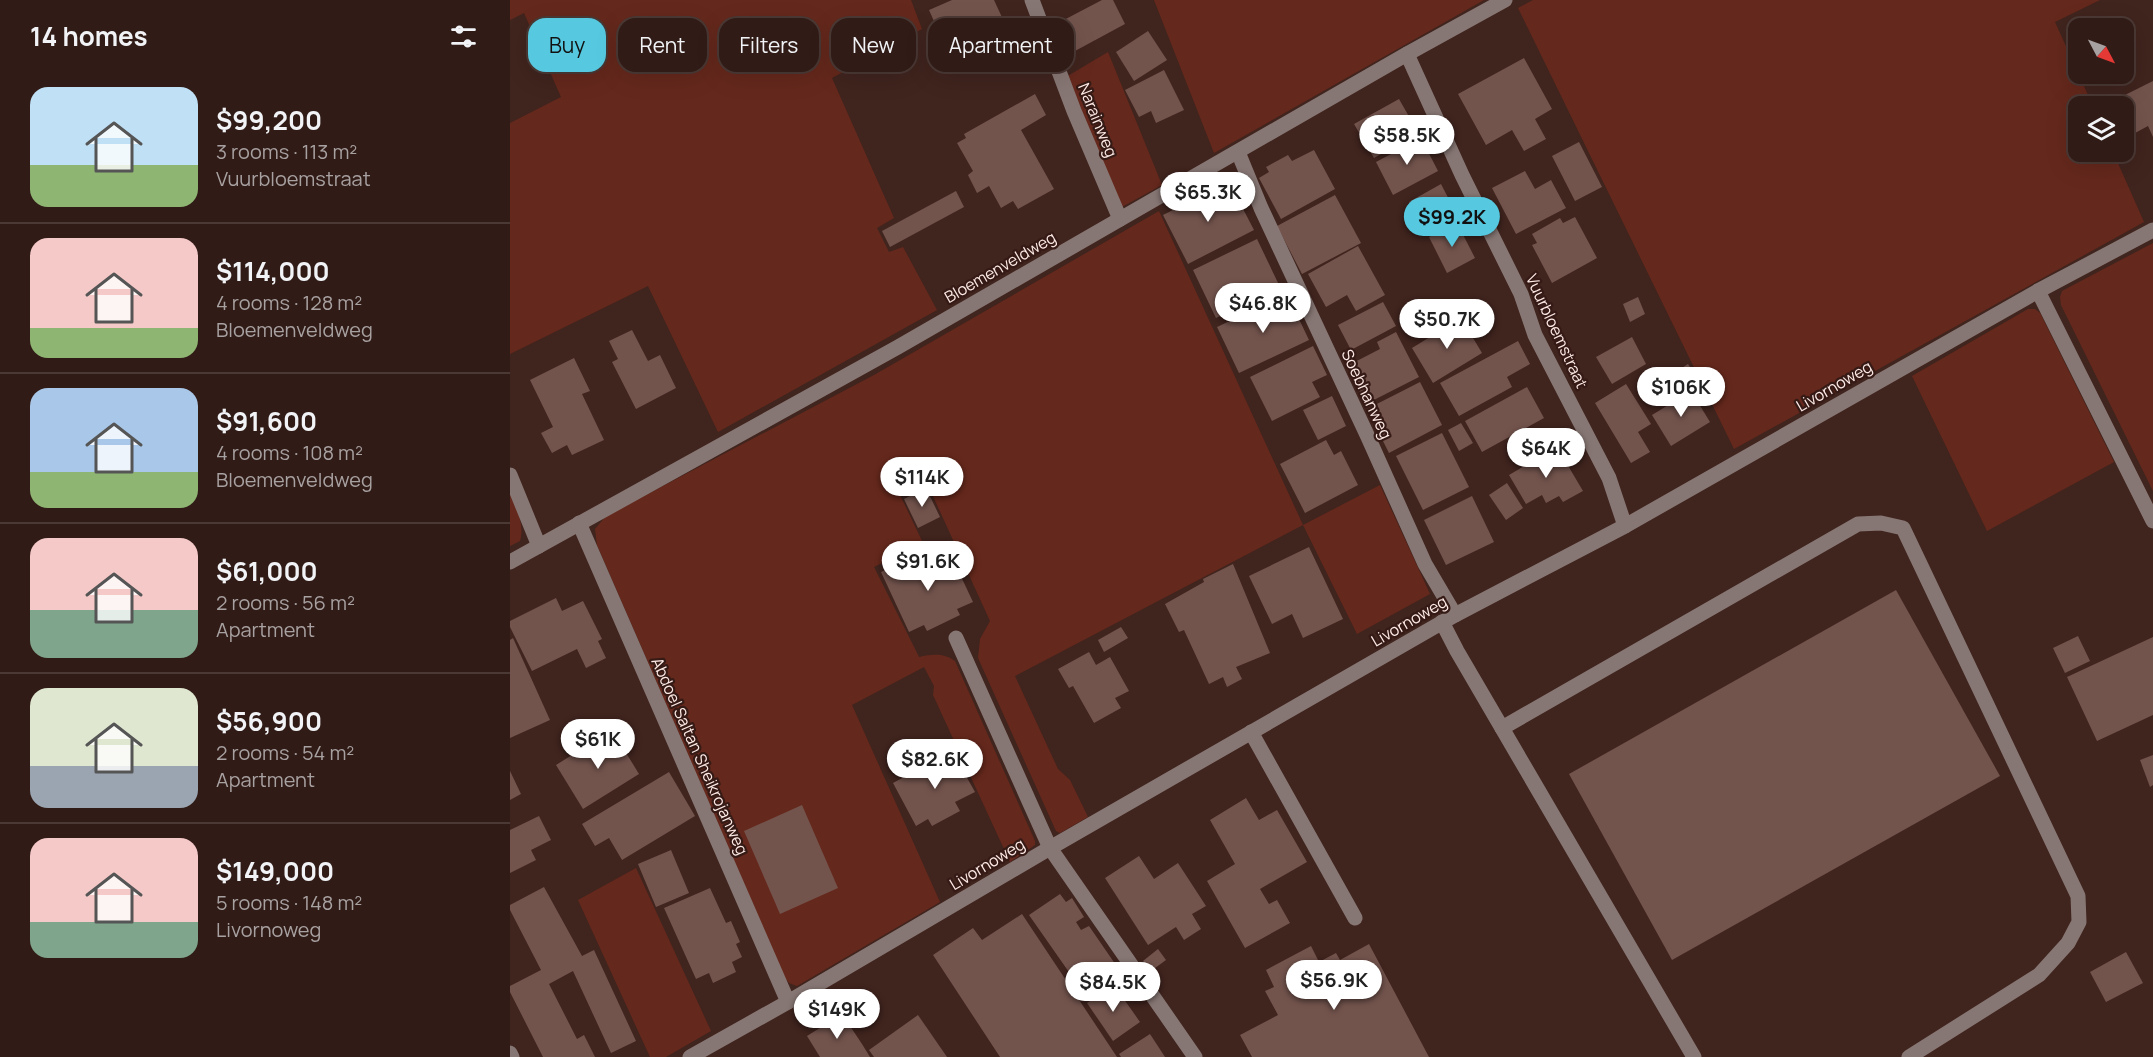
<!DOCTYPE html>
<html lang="en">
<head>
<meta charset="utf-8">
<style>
  body { margin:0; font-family:Manrope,sans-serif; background:#3c2823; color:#f1f3f6; height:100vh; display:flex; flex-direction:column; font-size:22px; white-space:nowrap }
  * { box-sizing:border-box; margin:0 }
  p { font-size:20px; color:#a8a1a1 }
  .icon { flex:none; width:33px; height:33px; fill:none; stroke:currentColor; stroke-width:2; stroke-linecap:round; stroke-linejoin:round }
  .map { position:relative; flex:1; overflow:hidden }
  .sheet { display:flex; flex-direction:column; background:#301b16; width:510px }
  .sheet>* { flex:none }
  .hud { position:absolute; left:18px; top:18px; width:570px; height:54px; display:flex; gap:12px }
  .needle { width:39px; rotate:131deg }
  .tools { position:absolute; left:1558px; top:18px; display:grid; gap:12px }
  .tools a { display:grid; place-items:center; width:66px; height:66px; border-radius:12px; background:#301b16; box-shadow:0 6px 24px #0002,0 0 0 2px #4b3935; font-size:30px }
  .price { position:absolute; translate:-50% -51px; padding:0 14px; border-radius:21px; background:#fff; color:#222; font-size:20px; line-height:39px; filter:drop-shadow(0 2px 3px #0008) }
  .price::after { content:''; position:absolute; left:50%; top:36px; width:18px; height:14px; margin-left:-9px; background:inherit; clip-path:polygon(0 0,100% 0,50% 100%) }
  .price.selected { background:#56c9e0; color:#111 }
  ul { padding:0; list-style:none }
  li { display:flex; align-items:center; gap:18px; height:150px; padding:0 30px }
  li+li { border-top:2px solid #4b3935 }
  li span { display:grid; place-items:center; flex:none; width:168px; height:120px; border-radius:18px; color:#555 }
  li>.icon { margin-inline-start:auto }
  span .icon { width:72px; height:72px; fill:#fffc; stroke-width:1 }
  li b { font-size:26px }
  h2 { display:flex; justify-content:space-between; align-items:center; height:72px; padding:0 30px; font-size:26px }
  .chip { padding:0 21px; border-radius:18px; background:#301b16; box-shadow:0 6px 24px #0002,0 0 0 2px #4b3935; font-size:21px; line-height:54px }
  .chip.selected { background:#56c9e0; color:#111 }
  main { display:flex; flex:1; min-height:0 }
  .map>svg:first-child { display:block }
  .green { fill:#65281c }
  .building { fill:#73544d }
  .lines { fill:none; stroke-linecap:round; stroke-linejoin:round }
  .minor { stroke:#877774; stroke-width:15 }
  .labels { text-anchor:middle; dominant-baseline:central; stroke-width:4.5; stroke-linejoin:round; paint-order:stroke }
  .street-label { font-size:16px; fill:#fdeae6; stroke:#351a15 }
</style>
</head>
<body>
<main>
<section class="sheet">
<h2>14 homes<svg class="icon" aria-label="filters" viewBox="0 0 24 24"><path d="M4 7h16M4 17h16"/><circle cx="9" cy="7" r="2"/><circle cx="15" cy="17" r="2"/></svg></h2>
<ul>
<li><span style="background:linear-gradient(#bfe0f5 65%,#8fb573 0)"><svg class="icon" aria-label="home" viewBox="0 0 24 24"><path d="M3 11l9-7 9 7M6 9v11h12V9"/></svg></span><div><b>$99,200</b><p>3 rooms · 113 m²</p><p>Vuurbloemstraat</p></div></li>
<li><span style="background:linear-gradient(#f6c9c9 75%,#8fb573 0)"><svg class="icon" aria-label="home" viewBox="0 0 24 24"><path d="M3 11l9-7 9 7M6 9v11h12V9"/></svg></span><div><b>$114,000</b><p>4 rooms · 128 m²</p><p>Bloemenveldweg</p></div></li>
<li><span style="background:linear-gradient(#a9c7e8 70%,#8fb573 0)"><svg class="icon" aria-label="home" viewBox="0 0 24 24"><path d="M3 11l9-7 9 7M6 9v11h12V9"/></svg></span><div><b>$91,600</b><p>4 rooms · 108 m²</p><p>Bloemenveldweg</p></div></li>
<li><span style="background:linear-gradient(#f6c9c9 60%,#7fa58c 0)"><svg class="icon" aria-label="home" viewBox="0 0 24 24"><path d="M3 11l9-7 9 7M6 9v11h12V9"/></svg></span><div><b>$61,000</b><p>2 rooms · 56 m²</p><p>Apartment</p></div></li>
<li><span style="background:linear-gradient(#dfe7d0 65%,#9aa5b1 0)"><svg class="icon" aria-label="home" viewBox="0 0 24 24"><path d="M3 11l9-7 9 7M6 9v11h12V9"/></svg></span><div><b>$56,900</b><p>2 rooms · 54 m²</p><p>Apartment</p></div></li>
<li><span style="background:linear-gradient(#f6c9c9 70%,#7fa58c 0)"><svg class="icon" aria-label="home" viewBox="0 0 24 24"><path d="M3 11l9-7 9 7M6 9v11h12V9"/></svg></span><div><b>$149,000</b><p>5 rooms · 148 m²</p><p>Livornoweg</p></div></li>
</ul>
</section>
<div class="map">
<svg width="1643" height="1057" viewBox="0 0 1643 1057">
  <rect width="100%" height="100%" fill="#40241e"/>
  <g class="green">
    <polygon points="0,0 401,0 412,29 322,78 384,218 367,228 379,252 393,247 427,310 208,432 138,286 0,354 0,123 51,97 14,13 0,20"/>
    <polygon points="644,0 974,0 704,153"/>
    <polygon points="1023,0 1590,0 1545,22 1583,106 1569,106 1569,152 1603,152 1634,222 1224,449 1008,8"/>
    <polygon points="598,52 652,185 610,208 556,77"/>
    <path d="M649,211L793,525L870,485L920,594L847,634L793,525L505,676L548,769L560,780L578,817L550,833L546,831L468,658L470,639L480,621L417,483L390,495L413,543L364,567L409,657C423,654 434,653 445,661L525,841V845L500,862L423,695L424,686L414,667L342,705L430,902L287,986L279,983L275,978L87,545L85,529L96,516L364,375Z"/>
    <polygon points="1643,243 1643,491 1551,305 1550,297 1552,291"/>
    <polygon points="1518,309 1525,309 1530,313 1604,462 1477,531 1402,376"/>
    <path d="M0,492C6,508 15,524 10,541L0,546Z"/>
    <polygon points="126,868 201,1031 156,1057 140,1057 68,900"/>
  </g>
  <g class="building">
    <polygon points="442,0 484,0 502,39 444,66 419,10"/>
    <polygon points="592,0 603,0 615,24 565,51 550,22"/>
    <polygon points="638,31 657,60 624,81 606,52"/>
    <polygon points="1014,58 1042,109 1025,119 1036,139 1014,151 1002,130 976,145 948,94"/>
    <polygon points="654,70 674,110 646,123 641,111 629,117 615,90"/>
    <polygon points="1643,81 1643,137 1638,126 1614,139 1614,118 1616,117 1614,106 1611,106 1607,99"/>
    <polygon points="525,94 536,115 511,130 544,189 508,209 503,201 491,208 479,186 467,193 458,175 463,171 447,143 456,138 454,134"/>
    <polygon points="889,99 901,120 895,123 903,136 864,158 844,124"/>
    <polygon points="911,138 928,171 883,195 866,162"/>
    <polygon points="1069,142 1092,187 1065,201 1042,156"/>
    <polygon points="804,150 825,189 771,219 749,178 759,172 756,167 778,155 782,161"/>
    <polygon points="1015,171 1025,189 1041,180 1056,208 1006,234 982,188"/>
    <polygon points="719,182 744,230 678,264 653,215"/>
    <polygon points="931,184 946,213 914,230 899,202"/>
    <polygon points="446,191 454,207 380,247 372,231"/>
    <polygon points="825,195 851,243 792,274 767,226"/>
    <polygon points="1065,217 1087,258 1042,283 1022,245 1027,243 1022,234 1050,218 1053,223"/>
    <polygon points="947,223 965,258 937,273 919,237"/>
    <polygon points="747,239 770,287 706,318 683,270"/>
    <polygon points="848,246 875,295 846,311 837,295 816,307 798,274"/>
    <polygon points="777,294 799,340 729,373 707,327"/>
    <polygon points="1128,297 1135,314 1120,322 1113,304"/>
    <polygon points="873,302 886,326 841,350 828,325"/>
    <polygon points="951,318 972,353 923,383 902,348"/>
    <polygon points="122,330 138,361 150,355 166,388 126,409 102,362 108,359 99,341"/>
    <polygon points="886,332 909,377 856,404 837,366 870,349 867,342"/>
    <polygon points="1122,337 1136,364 1102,384 1086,357"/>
    <polygon points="1008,341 1020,364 997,377 1002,387 949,416 930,383"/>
    <polygon points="803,346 817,375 802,382 810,397 762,421 740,377"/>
    <polygon points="64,358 80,391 72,394 94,440 62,455 57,445 42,453 31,433 43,427 20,380"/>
    <polygon points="1178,364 1189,381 1175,389 1164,373"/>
    <polygon points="910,382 932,425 879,453 857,409"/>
    <polygon points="1116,384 1141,424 1128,432 1140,452 1121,463 1085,403"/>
    <polygon points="1017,387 1034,418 972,452 955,421"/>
    <polygon points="1181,391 1200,422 1161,446 1142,415"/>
    <polygon points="822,396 836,426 808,440 793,410"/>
    <polygon points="951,423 963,443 949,451 938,430"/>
    <polygon points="932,433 959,487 913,510 886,456"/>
    <polygon points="816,440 824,455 831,451 848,485 795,513 770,464"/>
    <polygon points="1047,447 1073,491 1053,502 1049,496 1036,503 1032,495 1016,504 999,475"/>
    <polygon points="997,483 1013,508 996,520 979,495"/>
    <polygon points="416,488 430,517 408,528 394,499"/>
    <polygon points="962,496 984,542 936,565 914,520"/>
    <polygon points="799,547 833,619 793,638 782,614 762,624 739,576"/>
    <polygon points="439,551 463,602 447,609 450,615 417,631 414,625 399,632 371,572 398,559 402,568"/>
    <polygon points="723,564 760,653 726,667 732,679 717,687 713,677 699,684 674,630 669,632 655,604 694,582 693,579"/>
    <polygon points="1386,590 1490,776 1162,960 1059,774"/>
    <polygon points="46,598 52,611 73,601 92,639 88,641 96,658 76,668 67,649 22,671 0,627 0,621"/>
    <polygon points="611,627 618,638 594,652 588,640"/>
    <polygon points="1568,636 1580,661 1555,673 1543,648"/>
    <polygon points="1643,637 1643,715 1587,741 1557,677"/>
    <polygon points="3,638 40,720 0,738 0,640"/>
    <polygon points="579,652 586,665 600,657 619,691 605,698 611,708 584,723 563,686 559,688 548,669"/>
    <polygon points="102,730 129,774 73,809 46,765"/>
    <polygon points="442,751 465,792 445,802 450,811 422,826 418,819 406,826 383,783"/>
    <polygon points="1643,755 1643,785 1640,787 1630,760"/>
    <polygon points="0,771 11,794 0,800"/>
    <polygon points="159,772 185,816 112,860 99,838 85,846 72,824"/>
    <polygon points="736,798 749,820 767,810 797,862 750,889 759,904 767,900 780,923 735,948 697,881 725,864 700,820"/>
    <polygon points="292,805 328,888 270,914 234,831"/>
    <polygon points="29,816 41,840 21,850 26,860 0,873 0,830"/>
    <polygon points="161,850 179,893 146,907 128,864"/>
    <polygon points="629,856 644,879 668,863 696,906 682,914 691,929 674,940 666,927 638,945 595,878"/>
    <polygon points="34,887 72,956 84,950 126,1041 101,1053 63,971 39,984 67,1039 74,1035 85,1057 33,1057 0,992 0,986 31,970 0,910 0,905"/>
    <polygon points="200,888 216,923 221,921 230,942 226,944 232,957 222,962 226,972 203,983 199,973 186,979 154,908"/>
    <polygon points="550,894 556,902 562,898 574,917 566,922 571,930 579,926 610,971 575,995 519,915"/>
    <polygon points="512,914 607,1057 490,1057 423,955 463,928 472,940"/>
    <polygon points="859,944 919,1057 742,1057 730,1035 768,1015 755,991 764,987 756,970 801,946 809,962 826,953 830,960"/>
    <polygon points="648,949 656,960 641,971 633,961"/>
    <polygon points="1616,952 1633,983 1596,1002 1580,972"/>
    <polygon points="604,985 630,1022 603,1041 577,1003"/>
    <polygon points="332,1014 352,1044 360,1057 310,1057 297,1036"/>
    <polygon points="408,1015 437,1057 364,1057 359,1050"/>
    <polygon points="640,1034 655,1057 611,1057 609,1054"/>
  </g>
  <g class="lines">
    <g class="minor">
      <polyline points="522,0 564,111 610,219"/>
      <polyline points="897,54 952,175 1011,294 1025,335 1099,478 1115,526"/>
      <polyline points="728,152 751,208 858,437 915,564 945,615"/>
      <polyline points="1528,291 1643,521"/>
      <polyline points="0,475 29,546"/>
      <polyline points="69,523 278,1002"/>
      <polyline points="0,562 388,347 897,54 995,0"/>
      <polyline points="932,622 947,651 1184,1057"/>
      <polyline points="446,638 540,848 685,1057"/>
      <polyline points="992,728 1348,524 1371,523 1393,528 1568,896 1569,922 1558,943 1529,975 1399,1057"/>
      <polyline points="741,732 845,918"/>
      <polyline points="0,1053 2,1057"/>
      <polyline points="180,1057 278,1002 540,848 945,615 1115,526 1528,291 1643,230"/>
    </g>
  </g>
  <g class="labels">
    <g class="street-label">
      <text transform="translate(588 120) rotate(68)">Narainweg</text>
      <text transform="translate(490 267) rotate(-30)">Bloemenveldweg</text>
      <text transform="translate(1047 331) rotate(65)">Vuurbloemstraat</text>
      <text transform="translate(1324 386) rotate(-30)">Livornoweg</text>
      <text transform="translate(857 394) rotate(65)">Soebhanweg</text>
      <text transform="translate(899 621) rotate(-30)">Livornoweg</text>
      <text transform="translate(190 756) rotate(66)">Abdoel Saltan Sheikrojanweg</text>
      <text transform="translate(477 864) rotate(-31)">Livornoweg</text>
    </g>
  </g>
</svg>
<div class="tools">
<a><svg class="needle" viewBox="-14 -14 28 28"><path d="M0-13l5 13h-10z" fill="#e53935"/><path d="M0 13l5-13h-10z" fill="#a8a1a1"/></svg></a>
<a><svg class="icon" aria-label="layers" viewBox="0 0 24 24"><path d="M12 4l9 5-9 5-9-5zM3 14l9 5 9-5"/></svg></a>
</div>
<b class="price" style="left:897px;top:166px">$58.5K</b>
<b class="price" style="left:698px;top:223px">$65.3K</b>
<b class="price selected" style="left:942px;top:248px">$99.2K</b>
<b class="price" style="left:753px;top:334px">$46.8K</b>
<b class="price" style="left:937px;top:350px">$50.7K</b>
<b class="price" style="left:1171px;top:418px">$106K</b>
<b class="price" style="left:1036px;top:479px">$64K</b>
<b class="price" style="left:412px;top:508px">$114K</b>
<b class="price" style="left:418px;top:592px">$91.6K</b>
<b class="price" style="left:88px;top:770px">$61K</b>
<b class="price" style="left:425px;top:790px">$82.6K</b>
<b class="price" style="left:824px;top:1011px">$56.9K</b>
<b class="price" style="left:603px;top:1013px">$84.5K</b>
<b class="price" style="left:327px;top:1040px">$149K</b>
<div class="hud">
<a class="chip selected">Buy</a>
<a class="chip">Rent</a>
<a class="chip">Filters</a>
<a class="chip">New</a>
<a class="chip">Apartment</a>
</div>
</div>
</main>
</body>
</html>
